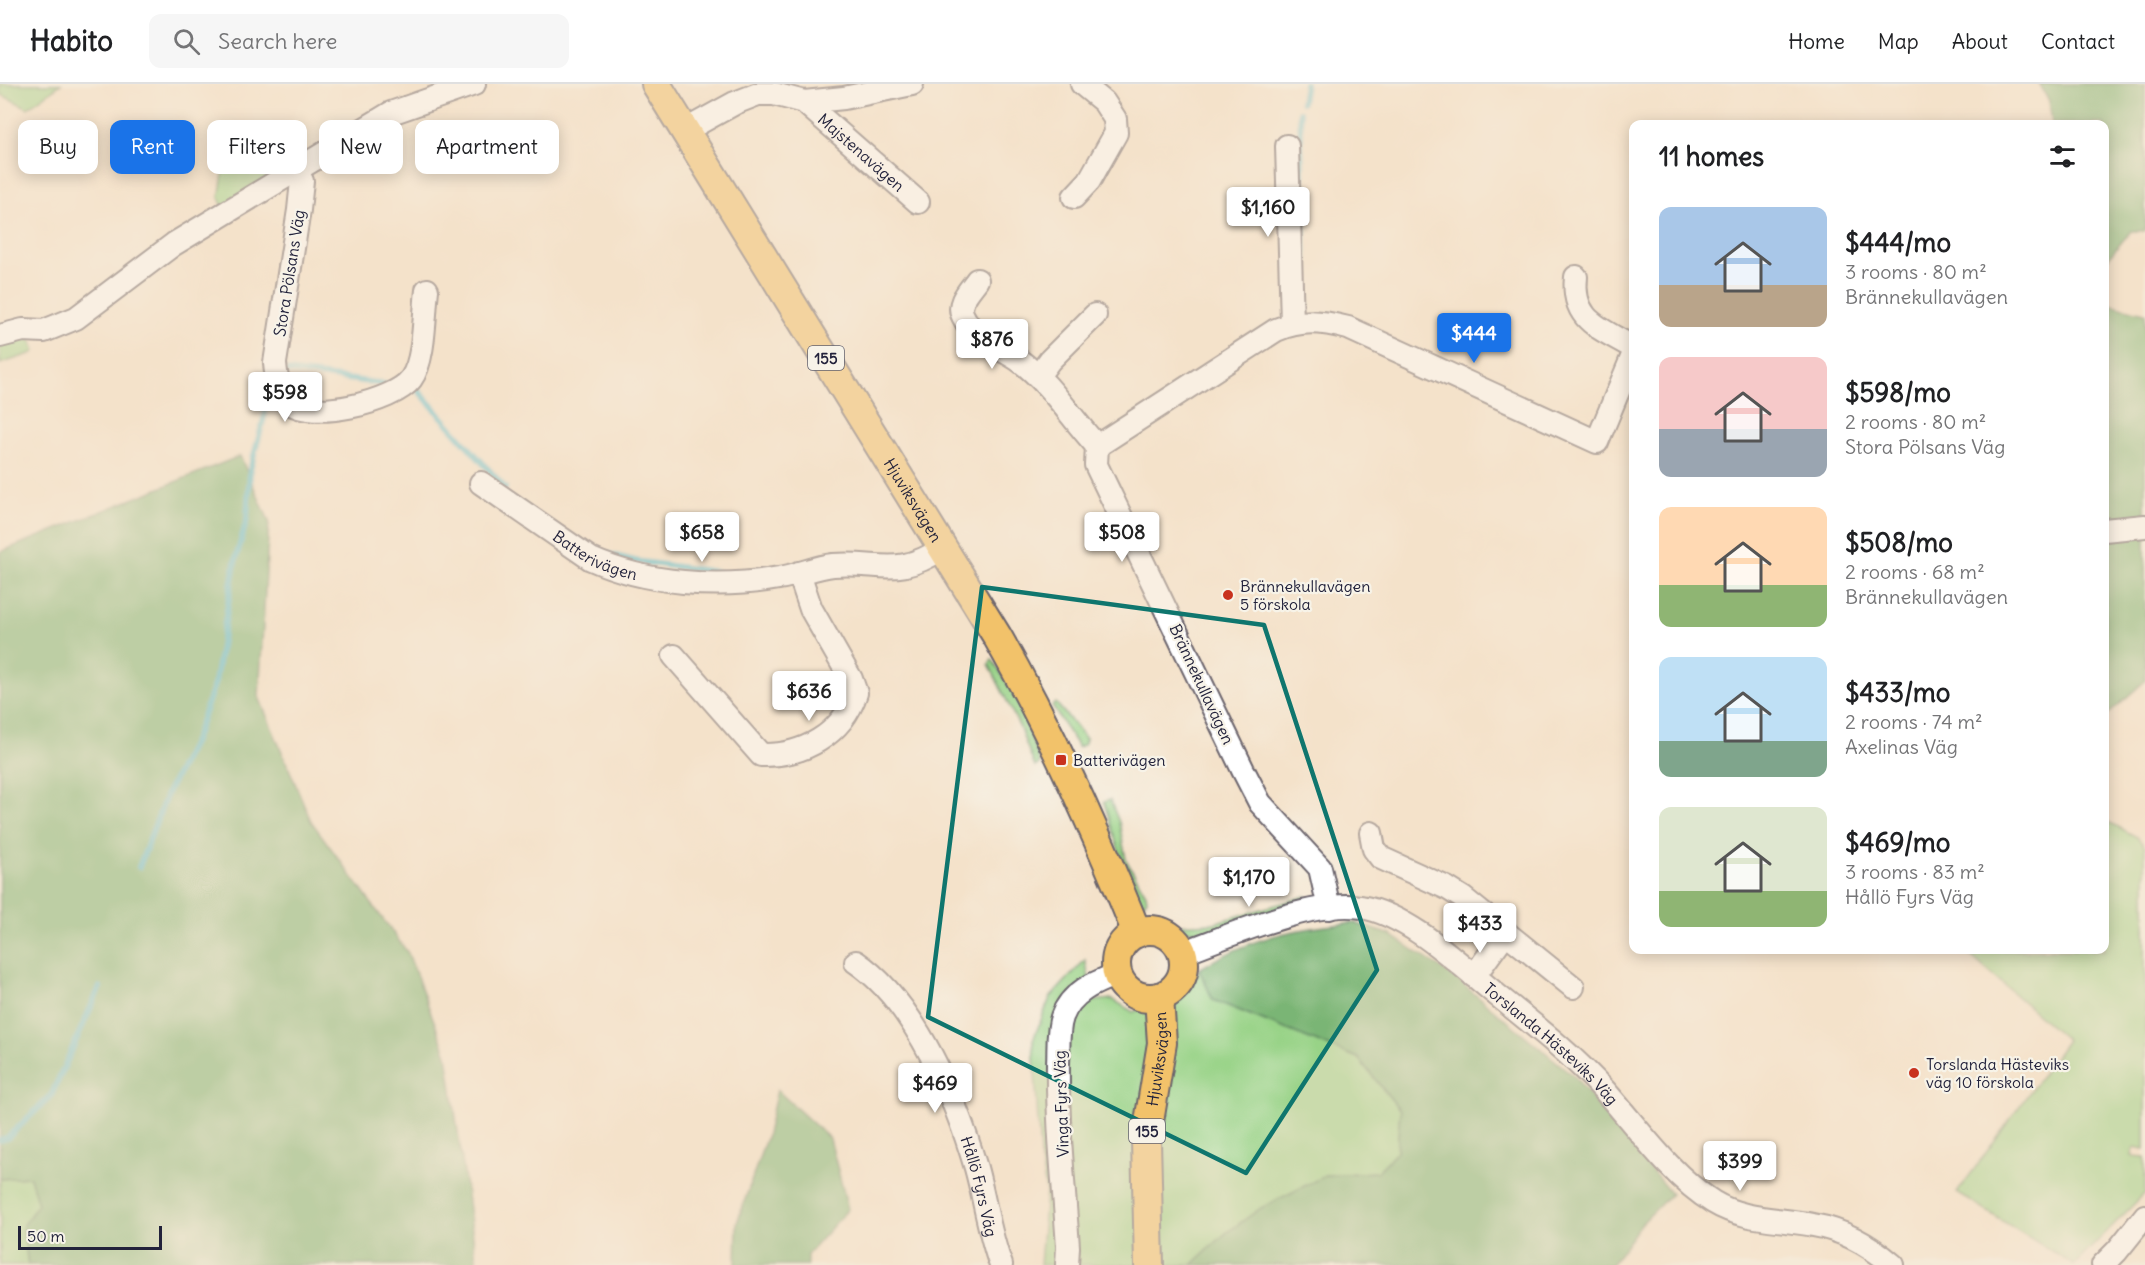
<!DOCTYPE html>
<html lang="en">
<head>
<meta charset="utf-8">
<style>
  body { margin:0; font-family:Delius,sans-serif; background:#f6f6f6; color:#202124; height:100vh; display:flex; flex-direction:column; font-size:22px; white-space:nowrap }
  * { box-sizing:border-box; margin:0 }
  p { font-size:20px; color:#757577 }
  .icon { flex:none; width:33px; height:33px; fill:none; stroke:currentColor; stroke-width:2; stroke-linecap:round; stroke-linejoin:round }
  .map { position:relative; flex:1; overflow:hidden }
  .sheet { position:absolute; left:1629px; top:36px; width:480px; height:834px; display:flex; flex-direction:column; background:#fff; border-radius:12px; box-shadow:0 3px 15px #0003 }
  .sheet>* { flex:none }
  .banner { position:absolute; left:18px; top:36px; width:570px; height:54px; display:flex; gap:12px }
  .scale { position:absolute; left:18px; bottom:15px; width:144px; box-sizing:border-box; padding-left:6px; border:3px solid #22223b; border-top:0; font-size:16px; line-height:21px; white-space:nowrap; color:#22223b; -webkit-text-stroke:4px #f7f3e8; paint-order:stroke }
  .price { position:absolute; translate:-50% -51px; padding:0 14px; border-radius:6px; background:#fff; color:#222; font-size:20px; line-height:39px; filter:drop-shadow(0 2px 3px #0008) }
  .price::after { content:''; position:absolute; left:50%; top:36px; width:18px; height:14px; margin-left:-9px; background:inherit; clip-path:polygon(0 0,100% 0,50% 100%) }
  .price.on { background:#1a73e8; color:#fff }
  ul { padding:0; list-style:none }
  li { display:flex; align-items:center; gap:18px; height:150px; padding:0 30px }
  li span { display:grid; place-items:center; flex:none; width:168px; height:120px; border-radius:12px; color:#555 }
  li>.icon { margin-inline-start:auto }
  span .icon { width:72px; height:72px; fill:#fffc; stroke-width:1 }
  li b { font-size:26px }
  h2 { display:flex; justify-content:space-between; align-items:center; height:72px; padding:0 30px; font-size:26px }
  .chip { padding:0 21px; border-radius:12px; background:#fff; box-shadow:0 3px 15px #0003; font-size:21px; line-height:54px }
  .chip.on { background:#1a73e8; color:#fff }
  header { display:flex; align-items:center; gap:36px; box-sizing:border-box; height:84px; padding:0 30px; background:#fff; border-bottom:2px solid #e0e0e0 }
  header strong { font-size:28px }
  nav { display:flex; gap:33px; margin-inline-start:auto; font-size:21px }
  .search { width:420px; height:54px; background:#f6f6f6; display:flex; align-items:center; gap:15px; box-sizing:border-box; padding:0 21px; border-radius:12px; color:#757577; font-size:22px }
  .map>svg:first-child { display:block }
  .green { fill:#98d387; stroke:#5d7a61; stroke-width:1.5 }
  .forest { fill:#7ab574; stroke:#4e6c58; stroke-width:1.5 }
  .lines { fill:none; stroke-linecap:round; stroke-linejoin:round }
  .stream { stroke:#50bacd; stroke-width:6 }
  .minor-casing { stroke:#6c656d; stroke-width:26 }
  .major-casing { stroke:#6c656d; stroke-width:32 }
  .minor { stroke:#fff; stroke-width:22 }
  .major { stroke:#f2c26a; stroke-width:28 }
  .marked { fill:none; stroke:#0f766e; stroke-width:4.5; stroke-linejoin:round }
  .poi-dot { fill:#c8321e; stroke:#f7f3e8; stroke-width:2 }
  .labels { text-anchor:middle; dominant-baseline:central; stroke-width:4.5; stroke-linejoin:round; paint-order:stroke }
  .shield { fill:#f7f3e8; stroke:#62616f; stroke-width:1.5 }
  .shield-label { font-size:15px; font-weight:bold; fill:#22223b }
  .street-label { font-size:16px; fill:#22223b; stroke:#f7f3e8 }
  .poi-label { font-size:16px; fill:#22223b; stroke:#f7f3e8; text-anchor:start }
</style>
</head>
<body>
<header>
<strong>Habito</strong>
<div class="search"><svg class="icon" aria-label="search" viewBox="0 0 24 24"><circle cx="10" cy="10" r="6"/><path d="M15 15l6 6"/></svg>Search here</div>
<nav><a>Home</a><a>Map</a><a>About</a><a>Contact</a></nav>
</header>
<div class="map">
<svg width="2145" height="1181" viewBox="0 0 2145 1181">
  <rect width="100%" height="100%" fill="#f7f3e8"/>
  <filter id="ink" filterUnits="userSpaceOnUse"><feTurbulence type="fractalNoise" baseFrequency=".0167" numOctaves="2"/><feDisplacementMap in="SourceGraphic" scale="12" xChannelSelector="R" yChannelSelector="G"/><feConvolveMatrix kernelMatrix="1 2 1 2 8 2 1 2 1" color-interpolation-filters="sRGB"/></filter>
  <filter id="wash" filterUnits="userSpaceOnUse"><feTurbulence type="fractalNoise" baseFrequency=".008" numOctaves="4" result="noise"/><feDisplacementMap in="SourceGraphic" scale="24" xChannelSelector="R" yChannelSelector="G"/><feGaussianBlur stdDeviation="1.35" result="paint"/><feColorMatrix in="noise" values="0 0 0 0 0 0 0 0 0 0 0 0 0 0 0 0 0 1.4 0 .05"/><feComposite in="paint" operator="in"/></filter>
  <g filter="url(#wash)">
    <rect width="100%" height="100%" fill="#f4e2ca"/>
    <g class="green">
      <polygon points="0,0 61,0 28,24 0,10"/>
      <polygon points="271,59 280,64 289,80 223,123 219,114 224,85"/>
      <polygon points="30,253 35,267 33,269 0,280 0,256"/>
      <polygon points="992,575 1019,618 1040,679 1035,683 1020,644 989,580"/>
      <polygon points="1056,619 1086,655 1084,661 1078,663 1052,622"/>
      <path d="M1110,716L1119,738L1126,776L1146,810L1147,815L1143,820C1123,788 1115,754 1104,718Z"/>
      <polygon points="2105,736 2137,753 2145,763 2145,1065 2134,1063 2132,1072 2145,1073 2145,1109 2074,1181 1957,1109 2067,956 1964,866 2104,866"/>
      <path d="M1306,812V817C1269,828 1184,868 1154,833L1176,841L1214,839Z"/>
      <polygon points="1085,876 1094,917 1112,915 1133,928 1182,910 1199,885 1213,916 1358,974 1400,1026 1397,1068 1377,1088 1326,1091 1226,1149 1192,1181 1040,1181 1046,1107 1040,1070 1033,956 1050,914"/>
      <polygon points="30,1093 38,1120 23,1142 28,1181 0,1181 0,1095"/>
    </g>
    <g class="forest">
      <polygon points="2039,0 2145,0 2145,147 2131,147 2105,178 2104,40 2052,40 2049,17"/>
      <polygon points="2104,208 2109,220 2145,229 2145,597 2105,633"/>
      <polygon points="240,372 269,437 259,613 311,737 408,869 447,971 477,1181 28,1181 23,1142 38,1120 30,1093 0,1095 0,468"/>
      <path d="M1355,839L1391,851L1454,893L1574,992L1671,1110L1641,1140L1611,1181H1192L1226,1149L1261,1124L1326,1091L1377,1088L1397,1068L1400,1026L1358,974L1213,916L1199,885C1252,853 1294,844 1355,839Z"/>
      <polygon points="777,1006 830,1055 848,1125 807,1171 807,1181 736,1181 737,1139 766,1054"/>
    </g>
    <g class="lines">
      <g class="stream">
        <polyline points="1302,18 1305,0"/>
        <polyline points="1300,28 1306,226"/>
        <polyline points="288,287 384,300"/>
        <polyline points="416,304 505,404"/>
        <polyline points="603,469 635,477 717,488"/>
        <polyline points="139,783 168,707 195,655 215,598 235,478 247,435 250,386 265,330 263,300 266,296"/>
        <polyline points="0,1056 7,1054 51,1012 100,903"/>
      </g>
    </g>
  </g>
  <g filter="url(#ink)">
    <g class="lines">
      <defs>
        <g id="minor">
          <polyline points="804,18 844,14 912,0"/>
          <path id="s1" d="M686,46L735,19L758,10H774L804,18L918,118"/>
          <polyline points="1287,62 1292,239"/>
          <path d="M296,87L302,97L299,126L275,279C276,292 278,307 288,317C309,338 394,318 411,295C425,276 424,230 427,206"/>
          <polyline points="1074,113 1089,97 1116,49 1115,35 1104,18 1082,0"/>
          <path d="M1576,193C1571,237 1601,244 1634,264"/>
          <path d="M977,196C970,206 956,219 963,232C975,257 1000,263 1020,277C1051,300 1071,334 1097,362"/>
          <polyline points="0,252 23,246 44,247 76,234 174,160 391,29 474,0"/>
          <polyline points="1038,292 1050,276 1095,231"/>
          <path id="s2" d="M481,399L591,475C647,500 719,505 779,494C798,491 815,483 833,481C881,477 896,495 943,464"/>
          <polyline points="2104,446 2145,442"/>
          <path d="M674,572L761,671C803,672 842,651 856,609L851,595L811,525L799,489"/>
          <polyline points="1371,749 1374,765 1381,774 1447,804 1463,814 1573,903"/>
          <path d="M1329,824L1320,784L1260,719L1243,686L1096,381L1097,362L1276,246C1302,235 1321,237 1348,244L1597,358L1634,269"/>
          <path id="s3" d="M1182,869C1228,852 1314,815 1361,823C1410,831 1460,881 1497,911C1535,942 1573,971 1605,1007C1638,1044 1670,1091 1713,1118C1744,1137 1778,1134 1813,1141C1843,1146 1871,1162 1893,1181"/>
          <path id="s4" d="M856,878C916,919 956,1016 976,1084C985,1116 989,1150 1001,1181"/>
          <polyline points="1474,892 1506,848"/>
          <path d="M1067,1181L1068,1163C1064,1102 1057,1040 1058,979C1059,965 1057,947 1062,933C1071,908 1094,899 1117,890"/>
          <polyline points="2103,1181 2117,1167 2145,1132"/>
        </g>
        <g id="major">
          <path id="s5" d="M656,0L997,552C1051,647 1096,747 1137,849"/>
          <circle cx="1150" cy="880" r="34"/>
          <path id="s6" d="M1149,1181L1146,1056L1162,959L1159,913"/>
        </g>
      </defs>
      <use href="#minor" class="minor-casing"/>
      <use href="#major" class="major-casing"/>
      <use href="#minor" class="minor"/>
      <use href="#major" class="major"/>
    </g>
  </g>
  <path d="M0 0H2145V1181H0ZM982,503L1264,541L1377,886L1246,1089L928,933Z" fill="#f4e2ca" fill-opacity=".55" fill-rule="evenodd"/>
  <path class="marked" d="M982,503L1264,541L1377,886L1246,1089L928,933Z"/>
  <g class="poi-dot">
    <circle cx="1228" cy="511" r="6"/>
    <rect x="1055" y="670" width="12" height="12" rx="3"/>
    <circle cx="1914" cy="989" r="6"/>
  </g>
  <g class="labels">
    <g class="shield">
      <rect x="808" y="262" width="36" height="24" rx="4.5"/>
      <rect x="1129" y="1035" width="36" height="24" rx="4.5"/>
    </g>
    <g class="shield-label">
      <text x="826" y="274">155</text>
      <text x="1147" y="1047">155</text>
    </g>
    <g class="street-label">
      <text stroke="none"><textPath href="#s1" startOffset="204">Majstenavägen</textPath></text>
      <text transform="translate(289 189) rotate(-81)">Stora Pölsans Väg</text>
      <text stroke="none"><textPath href="#s5" startOffset="489">Hjuviksvägen</textPath></text>
      <text stroke="none"><textPath href="#s2" startOffset="136">Batterivägen</textPath></text>
      <text transform="translate(1202 600) rotate(65)">Brännekullavägen</text>
      <text stroke="none"><textPath href="#s3" startOffset="423">Torslanda Hästeviks Väg</textPath></text>
      <text stroke="none"><textPath href="#s6" startOffset="207">Hjuviksvägen</textPath></text>
      <text transform="translate(1061 1020) rotate(-92)">Vinga Fyrs Väg</text>
      <text stroke="none"><textPath href="#s4" startOffset="261">Hållö Fyrs Väg</textPath></text>
    </g>
    <g class="poi-label">
      <text x="1240" y="502">Brännekullavägen<tspan x="1240" dy="18">5 förskola</tspan></text>
      <text x="1073" y="676">Batterivägen</text>
      <text x="1926" y="980">Torslanda Hästeviks<tspan x="1926" dy="18">väg 10 förskola</tspan></text>
    </g>
  </g>
</svg>
<div class="scale">50 m</div>
<b class="price" style="left:1268px;top:154px">$1,160</b>
<b class="price on" style="left:1474px;top:280px">$444</b>
<b class="price" style="left:992px;top:286px">$876</b>
<b class="price" style="left:285px;top:339px">$598</b>
<b class="price" style="left:702px;top:479px">$658</b>
<b class="price" style="left:1122px;top:479px">$508</b>
<b class="price" style="left:809px;top:638px">$636</b>
<b class="price" style="left:1249px;top:824px">$1,170</b>
<b class="price" style="left:1480px;top:870px">$433</b>
<b class="price" style="left:935px;top:1030px">$469</b>
<b class="price" style="left:1740px;top:1108px">$399</b>
<div class="banner">
<a class="chip">Buy</a>
<a class="chip on">Rent</a>
<a class="chip">Filters</a>
<a class="chip">New</a>
<a class="chip">Apartment</a>
</div>
<section class="sheet">
<h2>11 homes<svg class="icon" aria-label="filters" viewBox="0 0 24 24"><path d="M4 7h16M4 17h16"/><circle cx="9" cy="7" r="2"/><circle cx="15" cy="17" r="2"/></svg></h2>
<ul>
<li><span style="background:linear-gradient(#a9c7e8 65%,#b9a48a 0)"><svg class="icon" aria-label="home" viewBox="0 0 24 24"><path d="M3 11l9-7 9 7M6 9v11h12V9"/></svg></span><div><b>$444/mo</b><p>3 rooms · 80 m²</p><p>Brännekullavägen</p></div></li>
<li><span style="background:linear-gradient(#f6c9c9 60%,#9aa5b1 0)"><svg class="icon" aria-label="home" viewBox="0 0 24 24"><path d="M3 11l9-7 9 7M6 9v11h12V9"/></svg></span><div><b>$598/mo</b><p>2 rooms · 80 m²</p><p>Stora Pölsans Väg</p></div></li>
<li><span style="background:linear-gradient(#ffd9b3 65%,#8fb573 0)"><svg class="icon" aria-label="home" viewBox="0 0 24 24"><path d="M3 11l9-7 9 7M6 9v11h12V9"/></svg></span><div><b>$508/mo</b><p>2 rooms · 68 m²</p><p>Brännekullavägen</p></div></li>
<li><span style="background:linear-gradient(#bfe0f5 70%,#7fa58c 0)"><svg class="icon" aria-label="home" viewBox="0 0 24 24"><path d="M3 11l9-7 9 7M6 9v11h12V9"/></svg></span><div><b>$433/mo</b><p>2 rooms · 74 m²</p><p>Axelinas Väg</p></div></li>
<li><span style="background:linear-gradient(#dfe7d0 70%,#8fb573 0)"><svg class="icon" aria-label="home" viewBox="0 0 24 24"><path d="M3 11l9-7 9 7M6 9v11h12V9"/></svg></span><div><b>$469/mo</b><p>3 rooms · 83 m²</p><p>Hållö Fyrs Väg</p></div></li>
</ul>
</section>
</div>
</body>
</html>
